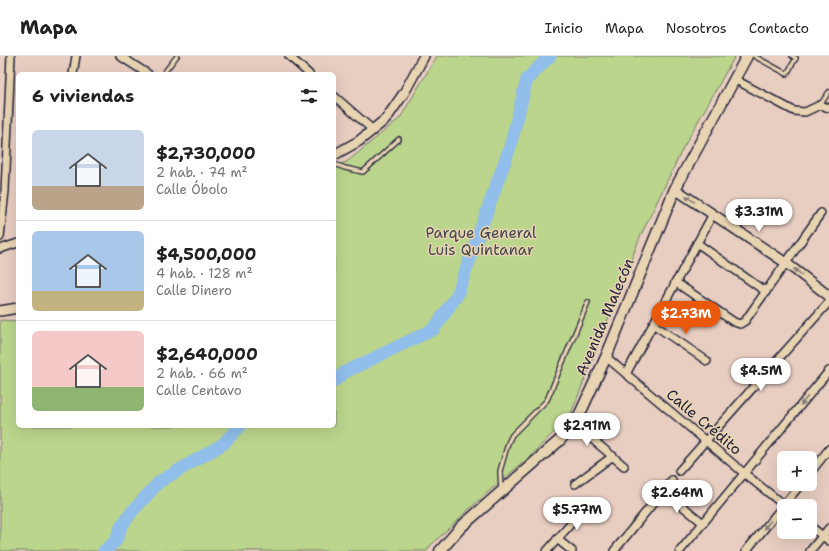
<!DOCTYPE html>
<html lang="es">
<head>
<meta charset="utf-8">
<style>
  body { margin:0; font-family:"Shantell Sans",sans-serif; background:#f2f2f2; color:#202124; height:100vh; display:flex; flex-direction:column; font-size:15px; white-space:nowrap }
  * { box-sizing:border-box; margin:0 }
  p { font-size:13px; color:#757577 }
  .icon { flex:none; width:22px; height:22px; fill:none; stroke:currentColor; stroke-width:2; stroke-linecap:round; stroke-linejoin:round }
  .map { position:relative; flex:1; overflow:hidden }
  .sheet { position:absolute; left:16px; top:16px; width:320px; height:356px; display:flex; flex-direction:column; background:#fff; border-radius:6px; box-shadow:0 4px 16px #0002 }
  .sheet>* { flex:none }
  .fabs { position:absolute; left:777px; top:395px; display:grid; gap:8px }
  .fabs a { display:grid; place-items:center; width:40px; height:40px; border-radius:6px; background:#fff; box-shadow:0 4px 16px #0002; font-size:20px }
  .price { position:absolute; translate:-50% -34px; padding:0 9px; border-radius:14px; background:#fff; color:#222; font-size:13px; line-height:26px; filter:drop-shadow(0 1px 2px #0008) }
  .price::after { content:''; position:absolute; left:50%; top:24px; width:12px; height:9px; margin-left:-6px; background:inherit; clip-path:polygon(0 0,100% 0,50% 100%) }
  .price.on { background:#ea580c; color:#fff }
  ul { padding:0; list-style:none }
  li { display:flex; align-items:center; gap:12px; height:100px; padding:0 16px }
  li+li { border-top:1px solid #e0e0e0 }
  li span { display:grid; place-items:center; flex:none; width:112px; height:80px; border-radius:6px; color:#555 }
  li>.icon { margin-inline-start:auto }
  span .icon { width:48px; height:48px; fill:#fffc; stroke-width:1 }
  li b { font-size:17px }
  h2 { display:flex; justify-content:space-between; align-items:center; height:48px; padding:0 16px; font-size:17px }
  header { display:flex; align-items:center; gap:24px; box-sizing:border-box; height:56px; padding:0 20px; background:#fff; border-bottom:1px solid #e0e0e0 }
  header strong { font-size:19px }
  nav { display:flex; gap:22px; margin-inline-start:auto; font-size:14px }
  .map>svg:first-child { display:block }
  .green { fill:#bbd58c; stroke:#6e7c64 }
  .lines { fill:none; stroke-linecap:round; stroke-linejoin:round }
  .river { stroke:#91beea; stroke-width:13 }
  .service-casing { stroke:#22223b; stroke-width:6 }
  .minor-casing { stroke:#22223b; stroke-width:10 }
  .tertiary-casing { stroke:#22223b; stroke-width:12 }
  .secondary-casing { stroke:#22223b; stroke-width:13 }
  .service { stroke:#e8d4b2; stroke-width:3.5 }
  .minor { stroke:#e8d4b2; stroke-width:7 }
  .tertiary { stroke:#e8d4b2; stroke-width:9 }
  .secondary { stroke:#e8d4b2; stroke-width:10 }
  .oneway { fill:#857b76 }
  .labels { text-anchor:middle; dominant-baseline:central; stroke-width:3; stroke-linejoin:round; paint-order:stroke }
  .park-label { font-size:15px; fill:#41464b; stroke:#e8d4b2 }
  .street-label { font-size:15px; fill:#22223b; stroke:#e8d4b2 }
</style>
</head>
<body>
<header>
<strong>Mapa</strong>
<nav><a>Inicio</a><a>Mapa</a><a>Nosotros</a><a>Contacto</a></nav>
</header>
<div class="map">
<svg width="829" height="495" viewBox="0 0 829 495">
  <rect width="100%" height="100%" fill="#e8cdc1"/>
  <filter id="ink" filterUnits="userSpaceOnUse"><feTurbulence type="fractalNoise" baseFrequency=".025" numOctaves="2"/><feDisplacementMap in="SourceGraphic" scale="8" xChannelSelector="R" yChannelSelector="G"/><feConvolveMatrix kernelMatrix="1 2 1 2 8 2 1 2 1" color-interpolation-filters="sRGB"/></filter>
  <g filter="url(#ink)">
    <polygon class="green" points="437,0 735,0 683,92 640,181 571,358 533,398 480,443 430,490 427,495 0,495 0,264 18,265 18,370 334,370 334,112 348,105 400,62"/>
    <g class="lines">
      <g class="river">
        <polyline points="334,325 345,316 434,273 457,239 510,91 527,23 550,0"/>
        <polyline points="104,495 116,485 121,471 130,458 159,426 223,388 240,370"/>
      </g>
      <defs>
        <g id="service">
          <polyline points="754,0 787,18 796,2 792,0"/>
          <polyline points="163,18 177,0"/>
          <polyline points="820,49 829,36"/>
          <polyline points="334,108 345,112 363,116 399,83"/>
          <polyline points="501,434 500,415 508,387 512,379 547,344 588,246"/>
        </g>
        <g id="minor">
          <polyline points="120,0 148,18"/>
          <polyline points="289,0 309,18"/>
          <polyline points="73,18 76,0"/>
          <polyline points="734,23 794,55 805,56 820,49 829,52"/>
          <polyline points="334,40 373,74"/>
          <polyline points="0,181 5,135 11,0"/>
          <polyline points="697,187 766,236"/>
          <polyline points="0,193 18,187"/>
          <polyline points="675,226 734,266 740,268 745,265 821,157"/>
          <polyline points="653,268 707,305"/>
          <polyline points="606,301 745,418 785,450"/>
          <polyline points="626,318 713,158"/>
          <polyline points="573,367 624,410"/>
          <polyline points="679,415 829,246"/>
          <polyline points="810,417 829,393"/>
          <polyline points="575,428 613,400"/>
          <polyline points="664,435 703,467"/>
          <polyline points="810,470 829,485"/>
          <polyline points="557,483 572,495"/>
          <polyline points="547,495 582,455"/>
          <polyline points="614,495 672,424"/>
          <polyline points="680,495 829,315"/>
          <polyline points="746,495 801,428"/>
          <polyline points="810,495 829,472"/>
        </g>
        <g id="tertiary">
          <polyline points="334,99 359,85 386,63 404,37 424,0"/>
          <polyline points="675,133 786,207 829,240"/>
          <polyline points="0,255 18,252"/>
        </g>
        <polyline id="secondary" points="440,495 461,471 560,384 578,362 606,301 675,133 747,0"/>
      </defs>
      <use href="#service" class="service-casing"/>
      <use href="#minor" class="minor-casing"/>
      <use href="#tertiary" class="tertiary-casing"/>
      <use href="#secondary" class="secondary-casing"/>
      <use href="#service" class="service"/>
      <use href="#minor" class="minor"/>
      <use href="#tertiary" class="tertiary"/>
      <use href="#secondary" class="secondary"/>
    </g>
    <defs><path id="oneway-solid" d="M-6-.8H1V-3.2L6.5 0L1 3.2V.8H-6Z"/></defs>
    <g class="oneway">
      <use href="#oneway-solid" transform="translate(690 143) rotate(-146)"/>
      <use href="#oneway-solid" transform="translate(798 216) rotate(-143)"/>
      <use href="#oneway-solid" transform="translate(804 345) rotate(129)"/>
      <use href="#oneway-solid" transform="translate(767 469) rotate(130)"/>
    </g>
  </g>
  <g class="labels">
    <g class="park-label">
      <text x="481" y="177">Parque General<tspan x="481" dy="17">Luis Quintanar</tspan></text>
    </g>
    <g class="street-label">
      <text transform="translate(605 261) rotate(-67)">Avenida Malecón</text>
      <text transform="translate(704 366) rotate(40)">Calle Crédito</text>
    </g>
  </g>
</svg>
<div class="fabs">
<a>+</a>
<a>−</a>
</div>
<b class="price" style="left:759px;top:177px">$3.31M</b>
<b class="price on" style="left:686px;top:279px">$2.73M</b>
<b class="price" style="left:761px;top:336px">$4.5M</b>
<b class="price" style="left:587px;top:391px">$2.91M</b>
<b class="price" style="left:677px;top:458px">$2.64M</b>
<b class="price" style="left:577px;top:475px">$5.77M</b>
<section class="sheet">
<h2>6 viviendas<svg class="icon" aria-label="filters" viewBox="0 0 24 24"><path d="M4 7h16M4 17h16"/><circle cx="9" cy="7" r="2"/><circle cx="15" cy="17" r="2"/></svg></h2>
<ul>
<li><span style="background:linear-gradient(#c9d6e8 70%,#b9a48a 0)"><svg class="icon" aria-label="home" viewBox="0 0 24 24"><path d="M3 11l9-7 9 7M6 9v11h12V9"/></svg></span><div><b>$2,730,000</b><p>2 hab. · 74 m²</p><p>Calle Óbolo</p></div></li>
<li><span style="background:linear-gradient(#a9c7e8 75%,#c2b280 0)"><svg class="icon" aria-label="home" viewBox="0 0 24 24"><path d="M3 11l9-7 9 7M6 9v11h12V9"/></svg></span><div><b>$4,500,000</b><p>4 hab. · 128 m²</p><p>Calle Dinero</p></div></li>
<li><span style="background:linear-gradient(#f6c9c9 70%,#8fb573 0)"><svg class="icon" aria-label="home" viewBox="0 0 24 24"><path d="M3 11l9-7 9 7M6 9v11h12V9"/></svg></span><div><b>$2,640,000</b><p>2 hab. · 66 m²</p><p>Calle Centavo</p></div></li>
</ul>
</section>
</div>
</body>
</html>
